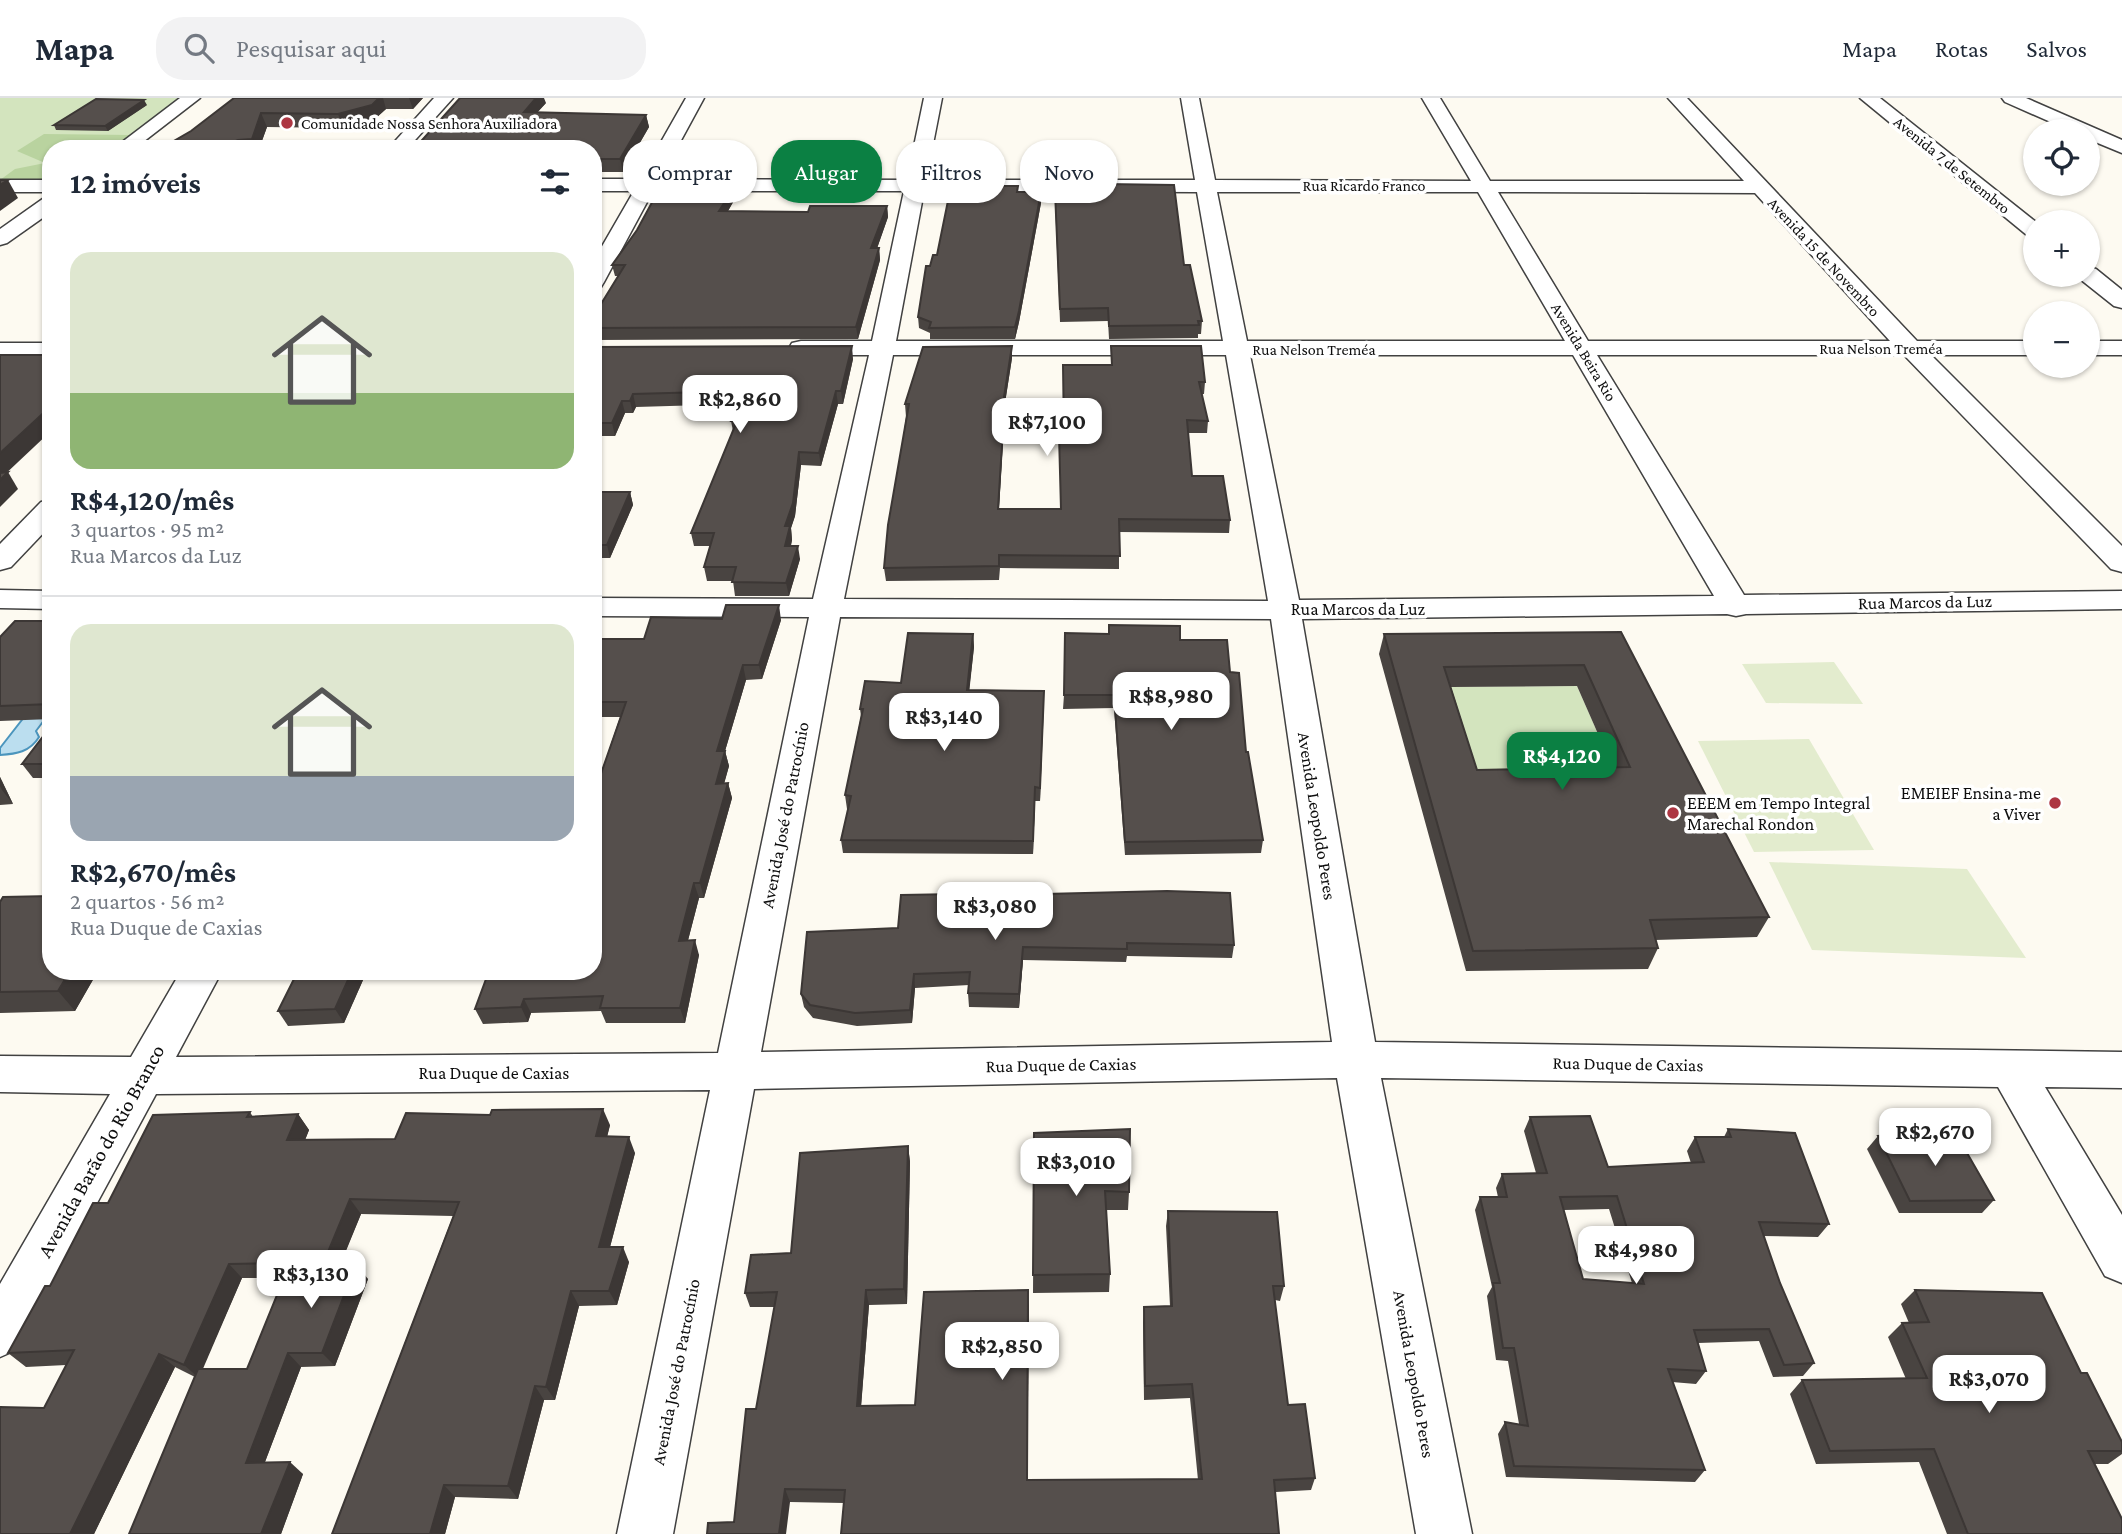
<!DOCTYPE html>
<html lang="pt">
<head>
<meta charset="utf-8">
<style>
  body { margin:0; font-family:"Crimson Pro",serif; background:#f2f2f3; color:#1f2937; height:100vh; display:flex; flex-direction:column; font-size:26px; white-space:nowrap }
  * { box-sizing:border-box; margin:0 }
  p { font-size:23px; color:#747a83 }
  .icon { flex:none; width:38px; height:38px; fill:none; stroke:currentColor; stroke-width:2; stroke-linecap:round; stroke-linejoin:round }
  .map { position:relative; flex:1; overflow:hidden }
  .side { position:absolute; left:42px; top:42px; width:560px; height:840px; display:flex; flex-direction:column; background:#fff; border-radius:28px; box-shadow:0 2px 5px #0004 }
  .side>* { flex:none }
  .guide { position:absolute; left:623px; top:42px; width:665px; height:63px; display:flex; gap:14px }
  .buttons { position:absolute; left:2023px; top:21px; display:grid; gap:14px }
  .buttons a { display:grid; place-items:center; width:77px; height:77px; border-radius:50%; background:#fff; box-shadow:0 2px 5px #0004; font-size:35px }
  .price { position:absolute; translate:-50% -60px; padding:0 16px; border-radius:14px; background:#fff; color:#222; font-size:23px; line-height:46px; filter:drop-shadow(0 2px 4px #0008) }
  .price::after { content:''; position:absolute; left:50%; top:42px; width:21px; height:16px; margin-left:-10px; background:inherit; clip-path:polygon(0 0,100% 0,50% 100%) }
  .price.selected { background:#0b8043; color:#fff }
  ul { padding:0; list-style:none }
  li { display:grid; align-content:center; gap:14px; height:371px; padding:0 28px }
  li+li { border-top:2px solid #e0e1e3 }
  li span { display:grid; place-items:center; height:217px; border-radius:21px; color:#555 }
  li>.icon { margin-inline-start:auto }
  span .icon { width:126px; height:126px; fill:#fffc; stroke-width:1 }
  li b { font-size:30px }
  h2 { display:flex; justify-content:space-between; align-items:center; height:84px; padding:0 28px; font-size:30px }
  .pill { padding:0 24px; border-radius:28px; background:#fff; box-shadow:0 2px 5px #0004; font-size:24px; line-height:63px }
  .pill.selected { background:#0b8043; color:#fff }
  header { display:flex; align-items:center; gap:42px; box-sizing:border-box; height:98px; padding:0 35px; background:#fff; border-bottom:2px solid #e0e1e3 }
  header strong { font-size:33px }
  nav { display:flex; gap:38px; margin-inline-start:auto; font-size:24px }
  .search { width:490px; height:63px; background:#f2f2f3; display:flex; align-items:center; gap:18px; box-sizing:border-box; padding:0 24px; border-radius:28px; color:#747a83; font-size:26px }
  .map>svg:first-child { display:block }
  .green { fill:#d3e4be }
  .forest { fill:#b9d39f }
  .pitch { fill:#e3ecce }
  .water { fill:#bbdeef; stroke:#4b95bd; stroke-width:2 }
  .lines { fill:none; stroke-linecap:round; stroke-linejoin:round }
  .minor-casing { stroke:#414141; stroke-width:3 }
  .minor { fill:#fff; fill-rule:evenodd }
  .wall { fill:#494441; fill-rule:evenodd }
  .shaded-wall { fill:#3c3735 }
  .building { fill:#554f4c; stroke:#3c3735; stroke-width:2; fill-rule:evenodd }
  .poi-dot { fill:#ad3642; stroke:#fff; stroke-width:2.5 }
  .labels { text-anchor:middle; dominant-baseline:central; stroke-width:7; stroke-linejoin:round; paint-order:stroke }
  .far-poi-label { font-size:16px; fill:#0e0e0e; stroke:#fff; text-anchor:start }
  .far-street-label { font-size:16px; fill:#0e0e0e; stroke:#fff }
  .street-label { font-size:18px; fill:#0e0e0e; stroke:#fff }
  .poi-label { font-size:18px; fill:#0e0e0e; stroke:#fff; text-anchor:end }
  .near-street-label { font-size:21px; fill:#0e0e0e; stroke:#fff }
</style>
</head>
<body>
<header>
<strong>Mapa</strong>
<div class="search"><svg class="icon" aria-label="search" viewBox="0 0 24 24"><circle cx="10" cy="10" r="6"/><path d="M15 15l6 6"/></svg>Pesquisar aqui</div>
<nav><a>Mapa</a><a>Rotas</a><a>Salvos</a></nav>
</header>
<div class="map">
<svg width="2122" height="1436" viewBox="0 0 2122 1436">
  <rect width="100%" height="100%" fill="#fdfaf1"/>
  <g class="green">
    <polygon points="0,0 182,0 113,51 51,51 51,82 0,82"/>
    <polygon points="1577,588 1622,690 1471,693 1439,589"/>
  </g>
  <polygon class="forest" points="44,36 131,37 113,51 51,51 51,82 0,82 15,71 45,65 17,53"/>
  <g class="pitch">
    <polygon points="1834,564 1863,606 1766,605 1742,566"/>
    <polygon points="1809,641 1874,752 1754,754 1698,643"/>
    <polygon points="1769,764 1967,771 2026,860 1812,852"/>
  </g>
  <path class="water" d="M48,617L36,633L39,639C30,654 16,656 0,657V650L25,618Z"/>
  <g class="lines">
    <defs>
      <g id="minor">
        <polygon points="180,0 200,0 134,51 113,51"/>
        <polygon points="434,0 453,0 407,51 388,51"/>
        <path d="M686,0H704L660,81L907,82L924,0H942L926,82H1195L1181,0H1199L1215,82L1471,83L1422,0H1440L1490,83H1744L1668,0H1687L1917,243H2035V257H1931L2122,448V474L2111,471L1904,257H1597L1744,497L2122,493V511L1746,516L1736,518L1727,516L1302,521L1375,944L2122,954V990L2045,989L2122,1117V1185L2105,1178L1998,989L1381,980L1472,1436H1416L1337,980L754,991L673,1436H617L710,992L156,996L18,1251L0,1259V1186L110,996L0,994V958L131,959L181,873H222L176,959L718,955L809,519L593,518V500L813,501L869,257H801L792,255L789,250L792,245L801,243H872L904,93H653L604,184L601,189L593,191V164L634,93H593V81H640ZM924,93L1197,94L1223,243H896ZM1217,94H1478L1565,243H1247ZM1498,94L1755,95L1890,243H1588ZM893,257H1226L1268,503L844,501ZM1250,257H1573L1714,498L1299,502ZM840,519L1271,521L1332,944L761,954Z"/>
        <polygon points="1860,0 1880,0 2036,124 2035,140 2028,138"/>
        <polygon points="2002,0 2026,0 2122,42 2122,55 2088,41 2088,33 2071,33 2005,4"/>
        <rect x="0" y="82" width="51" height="12"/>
        <polygon points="51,98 51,114 7,145 0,147 0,131 44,100"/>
        <polygon points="2088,169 2096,171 2122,192 2122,210 2114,208 2080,181 2077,177 2088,177"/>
        <rect x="2088" y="243" width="34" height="14"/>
        <rect x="0" y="245" width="51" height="14"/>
        <polygon points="51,402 51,427 11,469 0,472 0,446 41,404"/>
        <polygon points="0,492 51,493 51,511 0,510"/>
      </g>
    </defs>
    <use href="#minor" class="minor-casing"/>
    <use href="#minor" class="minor"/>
  </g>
  <g class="wall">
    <polygon points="234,0 423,0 413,11 386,11 376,20 343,30 267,29 259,51 160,51 191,33"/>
    <polygon points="546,5 537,14 646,17 649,29 623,74 593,74 593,51 414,51"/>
    <polygon points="147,7 108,33 56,32 54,27"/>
    <polygon points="1104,86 1184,167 1202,223 1201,236 1198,236 1198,240 1109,241 1108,223 1060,224 1055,105 1104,93"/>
    <polygon points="1018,94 1041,105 1019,224 1015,241 930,241 930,235 919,230 918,219 930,168 937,157"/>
    <polygon points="736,99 728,113 808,114 887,108 888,119 877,150 879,150 880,162 858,241 593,242 593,219 618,178 615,178 612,167 637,132"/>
    <polygon points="1012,248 1012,260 1001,331 1003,343 999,411 1061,411 1064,337 1111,267 1111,248 1205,284 1204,296 1202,296 1208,323 1207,335 1188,335 1192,378 1230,422 1229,435 1119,434 1119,471 1000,470 999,482 886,483 884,470 906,319 905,306"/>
    <polygon points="593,249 853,261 843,306 838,306 821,368 801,367 795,418 791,430 792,442 791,448 800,461 789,498 735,498 733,483 707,483 704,469 710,448 694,448 691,435 733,333 731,323 737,306 636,309 633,315 625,315 615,338 593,338"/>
    <polygon points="593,394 630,394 633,407 610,460 593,460"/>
    <polygon points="781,522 762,581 746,582 725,653 729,668 724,685 728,685 732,700 704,800 699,800 688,842 699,857 685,925 606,925 601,913 531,915 528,924 483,926 475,911 596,690 620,619 593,619 593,541 644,541"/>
    <polygon points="51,523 51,621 0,623 0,539"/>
    <path d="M1621,534L1769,819L1757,839L1655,842L1658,850L1648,871L1466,873L1379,556L1384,536ZM1577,588L1613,670L1477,672L1451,589Z"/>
    <polygon points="973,536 974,549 969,592 1044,593 1040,703 1035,703 1033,756 843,755 841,742 848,711 847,711 845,697 861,618 860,611"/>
    <polygon points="1180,542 1230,574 1263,742 1261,755 1125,757 1114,610 1063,611 1064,597"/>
    <polygon points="51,628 51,680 33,680 22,666"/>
    <polygon points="0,679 13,706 0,707"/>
    <polygon points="958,796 959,808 1234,847 1232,860 1127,858 1126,864 1023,862 1019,910 969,909 968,895 969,887 915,890 912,925 857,928 813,920 804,909 801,896 898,830"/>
    <polygon points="0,804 51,873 98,873 75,913 0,915"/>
    <polygon points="367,873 344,925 288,928 278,913"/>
    <path d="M250,1014L253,1019L298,1016L309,1032L305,1042L395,1041L610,1027L607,1039L635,1055L610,1149L629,1164L617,1207L579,1208L555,1302H544L518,1401L455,1399L445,1436H332L453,1118L361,1116L340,1166L368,1181L335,1268L301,1269L265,1364L303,1376L281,1436L195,1279L175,1269L94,1436H0L66,1267L26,1269L8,1255L50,1188L108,1105ZM242,1180H284L247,1271H202Z"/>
    <path d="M1530,1019L1608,1069L1691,1065L1687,1053L1695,1039H1724L1728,1031L1829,1126L1818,1139L1763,1138L1780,1185L1814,1265L1803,1278L1773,1279L1759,1243L1698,1245L1706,1273L1696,1286L1672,1284L1705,1372L1695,1384L1506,1379L1498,1336L1505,1324L1519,1326L1508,1263L1496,1262L1487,1198L1492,1189L1475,1112L1480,1099H1498L1496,1090L1502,1076L1536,1075L1524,1033ZM1609,1111L1632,1185L1583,1181L1564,1112Z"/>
    <polygon points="1034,1035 1129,1094 1128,1112 1106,1112 1110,1176 1109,1194 1033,1195"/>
    <polygon points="1878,1038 1994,1102 1982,1115 1899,1115 1867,1051"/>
    <polygon points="908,1048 910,1064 907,1206 869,1207 861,1308 915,1307 1029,1207 1027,1382 1198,1382 1190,1300 1144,1302 1143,1224 1144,1209 1170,1208 1166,1128 1168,1113 1284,1188 1280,1203 1275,1202 1288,1307 1315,1380 1311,1392 1276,1394 844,1405 790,1404 734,1424 756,1311 775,1209 750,1209 745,1195 791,1155"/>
    <polygon points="1915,1192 2081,1275 2122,1344 2122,1356 2108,1366 2094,1366 2122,1436 1947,1436 1919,1364 1816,1366 1790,1296 1802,1282 1906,1281 1888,1239 1902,1225 1909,1225 1901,1206"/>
  </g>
  <g class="shaded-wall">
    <polygon points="379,0 383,0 386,11 376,20 343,30 338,16"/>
    <polygon points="409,0 423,0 413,11"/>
    <polygon points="536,0 544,0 546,5 527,26 524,14"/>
    <polygon points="144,2 147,7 108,33 105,28"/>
    <polygon points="261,15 267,29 259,51 256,51 252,41"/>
    <polygon points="646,17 649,29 623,74 620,61"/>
    <polygon points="238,42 241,51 216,51"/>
    <polygon points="8,82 18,100 0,113 0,87"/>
    <polygon points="735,88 736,99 721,125 719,113"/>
    <polygon points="1041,94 1041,105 1019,224 1015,241 1015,229"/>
    <polygon points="887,108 888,119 873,162 871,150"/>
    <polygon points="879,150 880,162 858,241 856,229"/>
    <polygon points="852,248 853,261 843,306 841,293"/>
    <polygon points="1012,248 1012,260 999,343 999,331"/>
    <polygon points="836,293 838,306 821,368 819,355"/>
    <polygon points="633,296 636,309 633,315 630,303"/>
    <polygon points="622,303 625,315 615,338 612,325"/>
    <polygon points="51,308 51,333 0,381 0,355"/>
    <polygon points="1003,331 1003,343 998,424 998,411"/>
    <polygon points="799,354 801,367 795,418 791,430 792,442 787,462 785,448 785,428"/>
    <polygon points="8,374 18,391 0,409 0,382"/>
    <polygon points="630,394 633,407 610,460 607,447"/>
    <polygon points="798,448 800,461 789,498 786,485"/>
    <polygon points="779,507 781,522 762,581 759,567"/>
    <polygon points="973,536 974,549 968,605 967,592"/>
    <polygon points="743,567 746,582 725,653 729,668 720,701 716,686 717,653"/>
    <polygon points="1044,593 1044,607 1040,703 1040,690"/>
    <polygon points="0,679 13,706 2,692 0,688"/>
    <polygon points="728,685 732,700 704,800 700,785"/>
    <polygon points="1035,689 1035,703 1033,756 1033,743"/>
    <polygon points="694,785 699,800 684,858 679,843"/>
    <polygon points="695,842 699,857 685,925 680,910"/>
    <polygon points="1023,849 1023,862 1019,910 1019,896"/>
    <polygon points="70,873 98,873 75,913 58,893"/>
    <polygon points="352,873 367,873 344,925 335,911"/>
    <polygon points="914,876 915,890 912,925 910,912"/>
    <polygon points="524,901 531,915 528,924 521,909"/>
    <polygon points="603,1011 610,1027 603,1054 596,1038"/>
    <polygon points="298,1016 309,1032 299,1057 287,1042"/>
    <polygon points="629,1039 635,1055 606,1164 599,1149"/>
    <polygon points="908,1048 910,1064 907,1206 904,1191"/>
    <polygon points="350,1101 361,1116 335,1180 323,1166"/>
    <polygon points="623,1149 629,1164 617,1207 609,1193"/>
    <polygon points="229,1166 242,1180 199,1280 184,1267"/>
    <polygon points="356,1166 368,1181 335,1268 322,1255"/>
    <polygon points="866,1192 869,1207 860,1322 857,1308"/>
    <polygon points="1028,1192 1029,1207 1027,1395 1027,1382"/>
    <polygon points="571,1193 579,1208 555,1302 546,1289"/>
    <polygon points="288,1255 301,1269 260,1377 246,1365"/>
    <polygon points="159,1256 175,1269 94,1436 70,1436"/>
    <polygon points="535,1288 544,1302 518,1401 508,1388"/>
    <polygon points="290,1364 303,1376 281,1436 261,1436"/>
    <polygon points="444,1387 455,1399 445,1436 430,1436"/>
    <polygon points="785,1391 790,1404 786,1436 779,1436"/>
  </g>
  <g class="building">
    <polygon points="234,0 379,0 372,7 338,16 261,15 252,41 238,42 216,51 160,51 191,33"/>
    <polygon points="460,0 536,0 524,14 646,17 620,61 593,61 593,51 414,51"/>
    <polygon points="96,1 144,2 105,28 54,27"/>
    <polygon points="0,82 8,82 0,87"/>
    <polygon points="662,86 735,88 719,113 808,114 810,108 887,108 871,150 879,150 856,229 593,230 593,219 625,167 612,167 637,132"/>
    <polygon points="1104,86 1174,87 1184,167 1190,167 1202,223 1198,223 1199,227 1109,228 1108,210 1060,211 1055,93 1105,93"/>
    <polygon points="951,88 1018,88 1017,94 1041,94 1019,213 1015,229 929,230 931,224 918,219 926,168 930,168 933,157 937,157"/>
    <polygon points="852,248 841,293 836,293 819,355 799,354 793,405 785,428 790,428 785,448 798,448 786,485 732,484 736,469 704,469 714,435 691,435 737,323 731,323 741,293 633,296 630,303 622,303 612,325 593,325 593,249"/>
    <polygon points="1012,248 999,331 1003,331 998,411 1061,411 1059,337 1064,337 1063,267 1112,267 1111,248 1201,248 1205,284 1199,284 1208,323 1187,322 1192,378 1223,378 1230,422 1119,421 1120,458 999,457 999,468 884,470 888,427 909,306 905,306 923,249"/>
    <polygon points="51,254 51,308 0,355 0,257 47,257"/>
    <polygon points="8,374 0,382 0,375"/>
    <polygon points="593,394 630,394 607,447 593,447"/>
    <polygon points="726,507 779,507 759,567 743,567 717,653 725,653 716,686 728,685 700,785 694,785 679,843 695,842 680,910 600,910 603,898 524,901 521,909 475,911 489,873 593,873 593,690 596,690 626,604 593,604 593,541 644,541 651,519 722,521"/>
    <polygon points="15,523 51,523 51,606 0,608 0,539"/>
    <polygon points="1109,527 1180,528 1180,542 1227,542 1230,574 1239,575 1246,654 1248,654 1263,742 1125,744 1114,597 1064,597 1065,535 1109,536"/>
    <path d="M1621,534L1769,819L1650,822L1658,850L1473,853L1384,536ZM1584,567L1630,669L1477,672L1444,569Z"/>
    <polygon points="908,535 973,536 967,592 1044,593 1040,690 1035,689 1033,743 841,742 851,698 845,697 863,611 860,611 865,583 901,585"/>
    <polygon points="51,628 51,666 22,666"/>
    <polygon points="1167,793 1230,795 1234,847 1127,845 1127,851 1023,849 1019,896 968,895 970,874 914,876 910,912 855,915 810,907 801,896 807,834 898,830 901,797 958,796 957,808 1045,809 1045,796"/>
    <polygon points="51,798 51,873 70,873 58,893 0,894 0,804 3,799"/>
    <polygon points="298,873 352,873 335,911 278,913"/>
    <polygon points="603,1011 596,1038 629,1039 599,1149 623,1149 609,1193 571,1193 546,1289 535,1288 508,1388 444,1387 430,1436 332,1436 459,1104 350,1101 323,1166 356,1166 322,1255 288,1255 246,1365 290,1364 261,1436 129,1436 198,1271 247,1271 290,1165 229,1166 184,1267 159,1256 70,1436 0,1436 0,1309 44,1310 74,1252 8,1255 45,1188 50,1188 93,1105 108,1105 153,1017 250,1014 247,1019 298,1016 287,1042 395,1041 406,1015 490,1017 492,1012"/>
    <path d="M1590,1018L1608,1069L1704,1064L1695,1039H1731L1728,1031L1795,1035L1829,1126L1759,1124L1780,1185L1814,1265L1784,1267L1769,1231L1694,1232L1706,1273L1668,1271L1705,1372L1514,1368L1505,1324L1528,1328L1514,1250H1503L1493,1185H1500L1480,1099H1507L1502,1076L1547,1075L1530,1019ZM1617,1098L1644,1186L1583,1181L1560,1099Z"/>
    <polygon points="1130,1031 1129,1094 1105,1093 1110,1176 1033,1177 1034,1035"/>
    <polygon points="1955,1034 1994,1102 1910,1103 1878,1038"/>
    <polygon points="908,1048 904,1191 866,1192 857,1308 915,1307 924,1194 1028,1192 1027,1382 1202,1381 1192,1286 1145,1288 1144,1209 1172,1208 1168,1113 1277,1114 1284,1188 1273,1188 1288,1307 1305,1306 1315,1380 1274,1382 1279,1436 841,1436 845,1392 785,1391 779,1436 707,1436 708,1425 734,1424 746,1311 756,1311 777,1194 745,1195 751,1157 791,1155 800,1055"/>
    <polygon points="1915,1192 2042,1195 2081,1275 2087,1275 2122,1344 2122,1353 2088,1353 2122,1421 2122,1436 1968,1436 1934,1351 1830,1353 1802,1282 1927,1280 1902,1225 1929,1224"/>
  </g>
  <g class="poi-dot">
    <circle cx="287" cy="25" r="7"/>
    <circle cx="2055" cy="705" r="7"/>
    <circle cx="1673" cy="715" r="7"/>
  </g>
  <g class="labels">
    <g class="far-poi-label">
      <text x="301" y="25">Comunidade Nossa Senhora Auxiliadora</text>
    </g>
    <g class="far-street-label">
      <text transform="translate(1952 67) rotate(39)">Avenida 7 de Setembro</text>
      <text x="1364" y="87">Rua Ricardo Franco</text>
      <text transform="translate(1824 159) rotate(47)">Avenida 15 de Novembro</text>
      <text x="1881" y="250">Rua Nelson Treméa</text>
      <text x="1314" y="251">Rua Nelson Treméa</text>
      <text transform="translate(1584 254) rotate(59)">Avenida Beira Rio</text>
    </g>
    <g class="street-label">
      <text transform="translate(1925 504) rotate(-1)">Rua Marcos da Luz</text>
      <text x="1358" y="511">Rua Marcos da Luz</text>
      <text transform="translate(785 717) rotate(-79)">Avenida José do Patrocínio</text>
      <text transform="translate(1317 718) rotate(81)">Avenida Leopoldo Peres</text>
      <text transform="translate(1628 966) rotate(1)">Rua Duque de Caxias</text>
      <text transform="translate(1061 967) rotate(-1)">Rua Duque de Caxias</text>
      <text x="494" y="975">Rua Duque de Caxias</text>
      <text transform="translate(676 1274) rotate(-79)">Avenida José do Patrocínio</text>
      <text transform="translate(1414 1276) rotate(80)">Avenida Leopoldo Peres</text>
    </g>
    <g class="poi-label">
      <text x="2041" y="695">EMEIEF Ensina-me<tspan x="2041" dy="21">a Viver</tspan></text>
      <text x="1687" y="705" text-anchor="start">EEEM em Tempo Integral<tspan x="1687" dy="21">Marechal Rondon</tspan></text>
    </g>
    <g class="near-street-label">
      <text transform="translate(101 1053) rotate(-61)">Avenida Barão do Rio Branco</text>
    </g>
  </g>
</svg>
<div class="buttons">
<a><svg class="icon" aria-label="locate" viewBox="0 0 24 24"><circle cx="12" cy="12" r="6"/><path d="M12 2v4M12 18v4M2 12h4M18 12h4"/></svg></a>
<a>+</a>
<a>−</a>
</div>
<b class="price" style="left:740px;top:337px">R$2,860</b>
<b class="price" style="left:1047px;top:360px">R$7,100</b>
<b class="price" style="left:1171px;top:634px">R$8,980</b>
<b class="price" style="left:944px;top:655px">R$3,140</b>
<b class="price selected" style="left:1562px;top:694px">R$4,120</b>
<b class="price" style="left:995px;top:844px">R$3,080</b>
<b class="price" style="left:1935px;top:1070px">R$2,670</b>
<b class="price" style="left:1076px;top:1100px">R$3,010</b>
<b class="price" style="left:1636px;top:1188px">R$4,980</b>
<b class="price" style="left:311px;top:1212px">R$3,130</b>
<b class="price" style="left:1002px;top:1284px">R$2,850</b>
<b class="price" style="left:1989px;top:1317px">R$3,070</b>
<div class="guide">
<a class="pill">Comprar</a>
<a class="pill selected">Alugar</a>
<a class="pill">Filtros</a>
<a class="pill">Novo</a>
</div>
<section class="side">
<h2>12 imóveis<svg class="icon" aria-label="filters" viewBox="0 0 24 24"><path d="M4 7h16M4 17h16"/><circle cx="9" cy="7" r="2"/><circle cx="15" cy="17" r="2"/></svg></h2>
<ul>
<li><span style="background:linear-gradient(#dfe7d0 65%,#8fb573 0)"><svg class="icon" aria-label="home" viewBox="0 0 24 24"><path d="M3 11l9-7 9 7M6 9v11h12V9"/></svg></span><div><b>R$4,120/mês</b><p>3 quartos · 95 m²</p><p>Rua Marcos da Luz</p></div></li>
<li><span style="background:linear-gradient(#dfe7d0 70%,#9aa5b1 0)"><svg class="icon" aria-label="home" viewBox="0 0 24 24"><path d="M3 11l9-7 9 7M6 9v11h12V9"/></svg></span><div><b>R$2,670/mês</b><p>2 quartos · 56 m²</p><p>Rua Duque de Caxias</p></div></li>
</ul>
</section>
</div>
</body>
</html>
